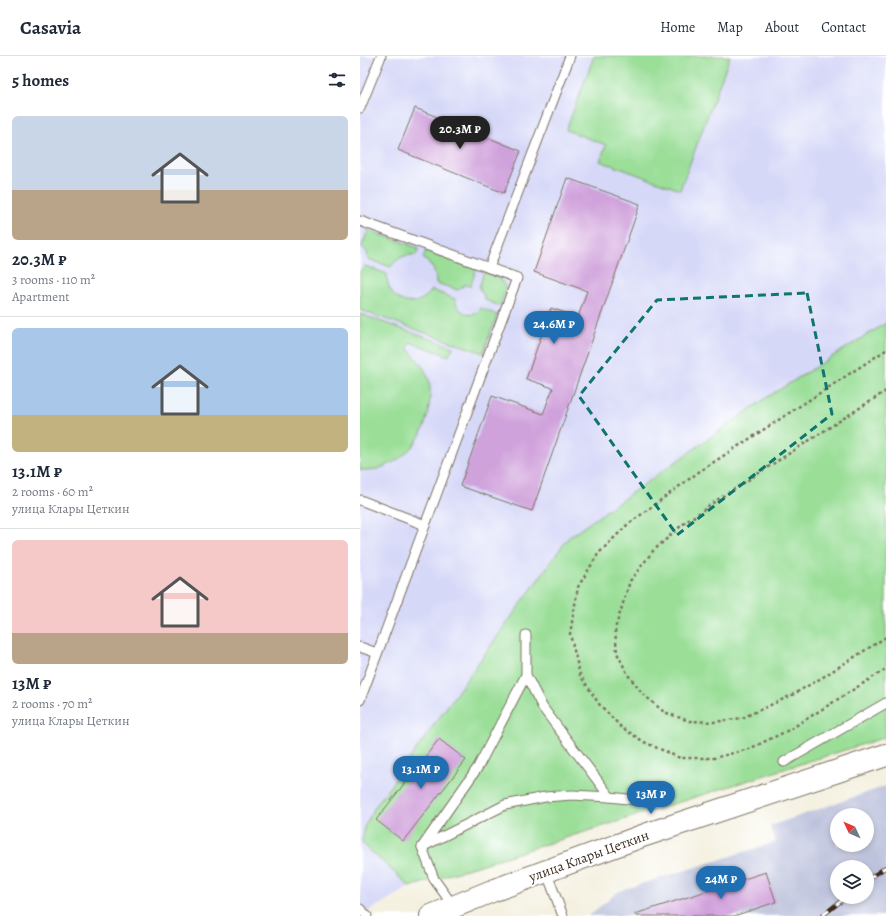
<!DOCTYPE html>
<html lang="en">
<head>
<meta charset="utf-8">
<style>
  body { margin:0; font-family:Alegreya,serif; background:#f6f6f7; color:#1f2937; height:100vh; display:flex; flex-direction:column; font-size:15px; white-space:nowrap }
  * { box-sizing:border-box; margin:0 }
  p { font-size:13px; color:#747a83 }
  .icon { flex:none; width:22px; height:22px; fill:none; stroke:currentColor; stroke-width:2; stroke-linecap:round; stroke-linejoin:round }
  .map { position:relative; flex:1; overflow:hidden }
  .side { display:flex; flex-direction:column; background:#fff; width:360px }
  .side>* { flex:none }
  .needle { width:26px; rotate:314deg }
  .controls { position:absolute; left:470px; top:752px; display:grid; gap:8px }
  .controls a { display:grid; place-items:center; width:44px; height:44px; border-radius:50%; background:#fff; box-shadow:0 2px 6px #0003; font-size:20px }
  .price { position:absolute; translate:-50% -34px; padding:0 9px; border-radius:14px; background:#1f6fb2; color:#fff; font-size:13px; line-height:26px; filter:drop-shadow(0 1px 2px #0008) }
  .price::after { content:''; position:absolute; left:50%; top:24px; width:12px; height:9px; margin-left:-6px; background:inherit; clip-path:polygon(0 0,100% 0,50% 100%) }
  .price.selected { background:#222; color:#fff }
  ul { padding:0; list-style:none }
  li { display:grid; align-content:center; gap:8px; height:212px; padding:0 12px }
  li+li { border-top:1px solid #e0e1e3 }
  li span { display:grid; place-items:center; height:124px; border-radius:6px; color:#555 }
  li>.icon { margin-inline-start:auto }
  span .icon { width:72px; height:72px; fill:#fffc; stroke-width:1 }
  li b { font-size:17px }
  h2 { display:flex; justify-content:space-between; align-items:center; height:48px; padding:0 12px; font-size:17px }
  header { display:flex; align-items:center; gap:24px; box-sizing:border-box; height:56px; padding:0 20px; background:#fff; border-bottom:1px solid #e0e1e3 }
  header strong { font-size:19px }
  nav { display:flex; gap:22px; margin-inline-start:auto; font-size:14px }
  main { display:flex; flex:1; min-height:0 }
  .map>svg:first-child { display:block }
  .built { fill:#d6d8f8 }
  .industrial { fill:#bec3dd; fill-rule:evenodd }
  .green { fill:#9ade97; stroke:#6a845a }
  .building { fill:#d0a2db }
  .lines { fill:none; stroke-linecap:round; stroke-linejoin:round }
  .service-casing { stroke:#7c7062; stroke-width:11 }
  .tertiary-casing { stroke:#7c7062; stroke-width:24 }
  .path { stroke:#7c7062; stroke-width:2.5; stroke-dasharray:3 3; stroke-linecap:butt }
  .service { stroke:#fff; stroke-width:9 }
  .tertiary { stroke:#fff; stroke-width:22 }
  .rail-casing { stroke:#3b2a1e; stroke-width:4.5 }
  .rail { stroke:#fff; stroke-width:3; stroke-dasharray:9; stroke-linecap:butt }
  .marked { fill:none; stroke:#0f766e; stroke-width:3; stroke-dasharray:8 5; stroke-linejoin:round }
  .labels { text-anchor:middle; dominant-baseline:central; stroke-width:4; stroke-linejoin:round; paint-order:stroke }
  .street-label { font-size:14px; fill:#3b2a1e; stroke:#fff }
</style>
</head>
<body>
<header>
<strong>Casavia</strong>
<nav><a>Home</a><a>Map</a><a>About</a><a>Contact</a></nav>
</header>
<main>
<section class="side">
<h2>5 homes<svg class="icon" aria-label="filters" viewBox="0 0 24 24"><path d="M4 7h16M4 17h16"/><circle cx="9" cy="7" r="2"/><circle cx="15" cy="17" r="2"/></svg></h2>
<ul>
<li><span style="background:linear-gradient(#c9d6e8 60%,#b9a48a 0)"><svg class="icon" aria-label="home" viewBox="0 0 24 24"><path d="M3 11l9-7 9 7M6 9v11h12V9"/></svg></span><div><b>20.3M ₽</b><p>3 rooms · 110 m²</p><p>Apartment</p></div></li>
<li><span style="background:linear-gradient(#a9c7e8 70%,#c2b280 0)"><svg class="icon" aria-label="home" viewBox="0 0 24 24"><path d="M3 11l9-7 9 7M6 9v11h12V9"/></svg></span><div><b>13.1M ₽</b><p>2 rooms · 60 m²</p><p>улица Клары Цеткин</p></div></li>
<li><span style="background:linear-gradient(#f6c9c9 75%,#b9a48a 0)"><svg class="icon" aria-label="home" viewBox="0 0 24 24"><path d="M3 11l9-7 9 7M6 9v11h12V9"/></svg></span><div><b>13M ₽</b><p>2 rooms · 70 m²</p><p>улица Клары Цеткин</p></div></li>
</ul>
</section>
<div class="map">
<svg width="526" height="860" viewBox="0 0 526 860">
  <rect width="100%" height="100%" fill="#fff"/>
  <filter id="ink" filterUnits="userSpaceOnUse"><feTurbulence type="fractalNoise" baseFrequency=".025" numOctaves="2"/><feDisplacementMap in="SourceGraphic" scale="8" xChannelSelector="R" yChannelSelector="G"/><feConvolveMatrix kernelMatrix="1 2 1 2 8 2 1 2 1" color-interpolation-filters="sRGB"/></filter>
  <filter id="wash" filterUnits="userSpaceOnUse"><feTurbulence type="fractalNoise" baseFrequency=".012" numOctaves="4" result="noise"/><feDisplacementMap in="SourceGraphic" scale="16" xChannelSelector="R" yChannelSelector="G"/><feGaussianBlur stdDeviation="0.9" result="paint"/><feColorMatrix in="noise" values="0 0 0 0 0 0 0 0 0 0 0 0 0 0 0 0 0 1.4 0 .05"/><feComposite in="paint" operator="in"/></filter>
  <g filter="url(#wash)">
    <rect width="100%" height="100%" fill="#f4f1e1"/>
    <polygon class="built" points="0,0 526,0 526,268 2,787 50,831 0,860"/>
    <path class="industrial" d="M526,730V860H228L259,835L416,786L410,770ZM477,759H507V789H477ZM477,811H507V841H477Z"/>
    <g class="green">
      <polygon points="234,0 370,0 320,134 240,105 246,89 206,74"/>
      <path d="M8,174L59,192L56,199C45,198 37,202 31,211L8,203L7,196L2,191Z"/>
      <path d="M66,195L116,213L111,229H104L98,234L76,227C76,214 73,211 63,202Z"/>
      <path d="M5,210L27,218C26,246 55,257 72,234L95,243C97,253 101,256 111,259L117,256L121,252L137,259L123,297L0,254V215Z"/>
      <path d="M124,216C134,220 142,221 146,233L140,250L125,244L123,238L119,232Z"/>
      <path d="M0,258L93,291L89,300L50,286L48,293C55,301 64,310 68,321C71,330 70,341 69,351C65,381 47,404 17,413C12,414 6,414 1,414H0Z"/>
      <polygon points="526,267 526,681 50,831 2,787 5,769 15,751 208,482 406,342"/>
    </g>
    <g id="blocks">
      <g class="building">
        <polygon points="55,52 161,95 144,137 38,94"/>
        <polygon points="207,122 280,148 172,455 100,430 132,340 183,358 193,332 166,323 191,252 218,261 227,235 174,216"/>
        <polygon points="79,683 106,704 43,785 16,764"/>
        <polygon points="406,816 416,846 374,860 276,860 275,858"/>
      </g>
    </g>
  </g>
  <g filter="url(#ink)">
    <use href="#blocks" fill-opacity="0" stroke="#7c7062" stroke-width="1"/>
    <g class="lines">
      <defs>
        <g id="service">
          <polyline points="0,52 21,0"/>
          <polyline points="0,165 157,222 0,644"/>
          <polyline points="129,212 210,0"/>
          <polyline points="0,444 65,469"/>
          <polyline points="166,579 166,619 118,711 62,791 145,749 185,741 212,739 250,741 285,745"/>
          <polyline points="0,591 17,597"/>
          <polyline points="166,619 183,652 250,741"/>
          <polyline points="424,706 526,647"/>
          <polyline points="62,791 74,823 94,851"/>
          <polyline points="186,815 203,860"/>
          <polyline points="0,853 7,860"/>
        </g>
        <polyline id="tertiary" points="71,860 132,835 285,779 526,699"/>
      </defs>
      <use href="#service" class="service-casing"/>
      <use href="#tertiary" class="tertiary-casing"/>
      <g class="path">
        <polyline points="526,294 340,415 267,469 238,498 218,531 210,578 220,619 239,648 261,671 284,686 320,702 354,702 389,693 429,674 526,613"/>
        <polyline points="526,335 357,444 322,469 293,495 270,525 255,573 257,597 268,619 283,638 304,656 329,665 354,666 382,662 432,639 463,621 526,581"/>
      </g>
      <use href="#service" class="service"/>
      <use href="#tertiary" class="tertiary"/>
      <defs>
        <g id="rail">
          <polyline points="507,824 526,811"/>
          <polyline points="462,860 486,841"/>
        </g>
      </defs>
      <use href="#rail" class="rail-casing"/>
      <use href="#rail" class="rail"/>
    </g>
  </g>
  <path class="marked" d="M447,237L472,358L317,479L219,340L297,244Z"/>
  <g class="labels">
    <g class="street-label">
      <text transform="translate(229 800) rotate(-20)">улица Клары Цеткин</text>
    </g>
  </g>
</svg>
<div class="controls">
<a><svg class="needle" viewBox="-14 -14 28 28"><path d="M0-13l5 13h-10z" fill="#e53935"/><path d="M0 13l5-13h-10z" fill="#747a83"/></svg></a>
<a><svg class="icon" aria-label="layers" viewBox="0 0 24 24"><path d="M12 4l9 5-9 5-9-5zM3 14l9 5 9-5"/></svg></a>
</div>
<b class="price selected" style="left:100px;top:94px">20.3M ₽</b>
<b class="price" style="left:194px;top:289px">24.6M ₽</b>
<b class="price" style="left:61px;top:734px">13.1M ₽</b>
<b class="price" style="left:291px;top:759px">13M ₽</b>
<b class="price" style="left:361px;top:844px">24M ₽</b>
</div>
</main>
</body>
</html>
